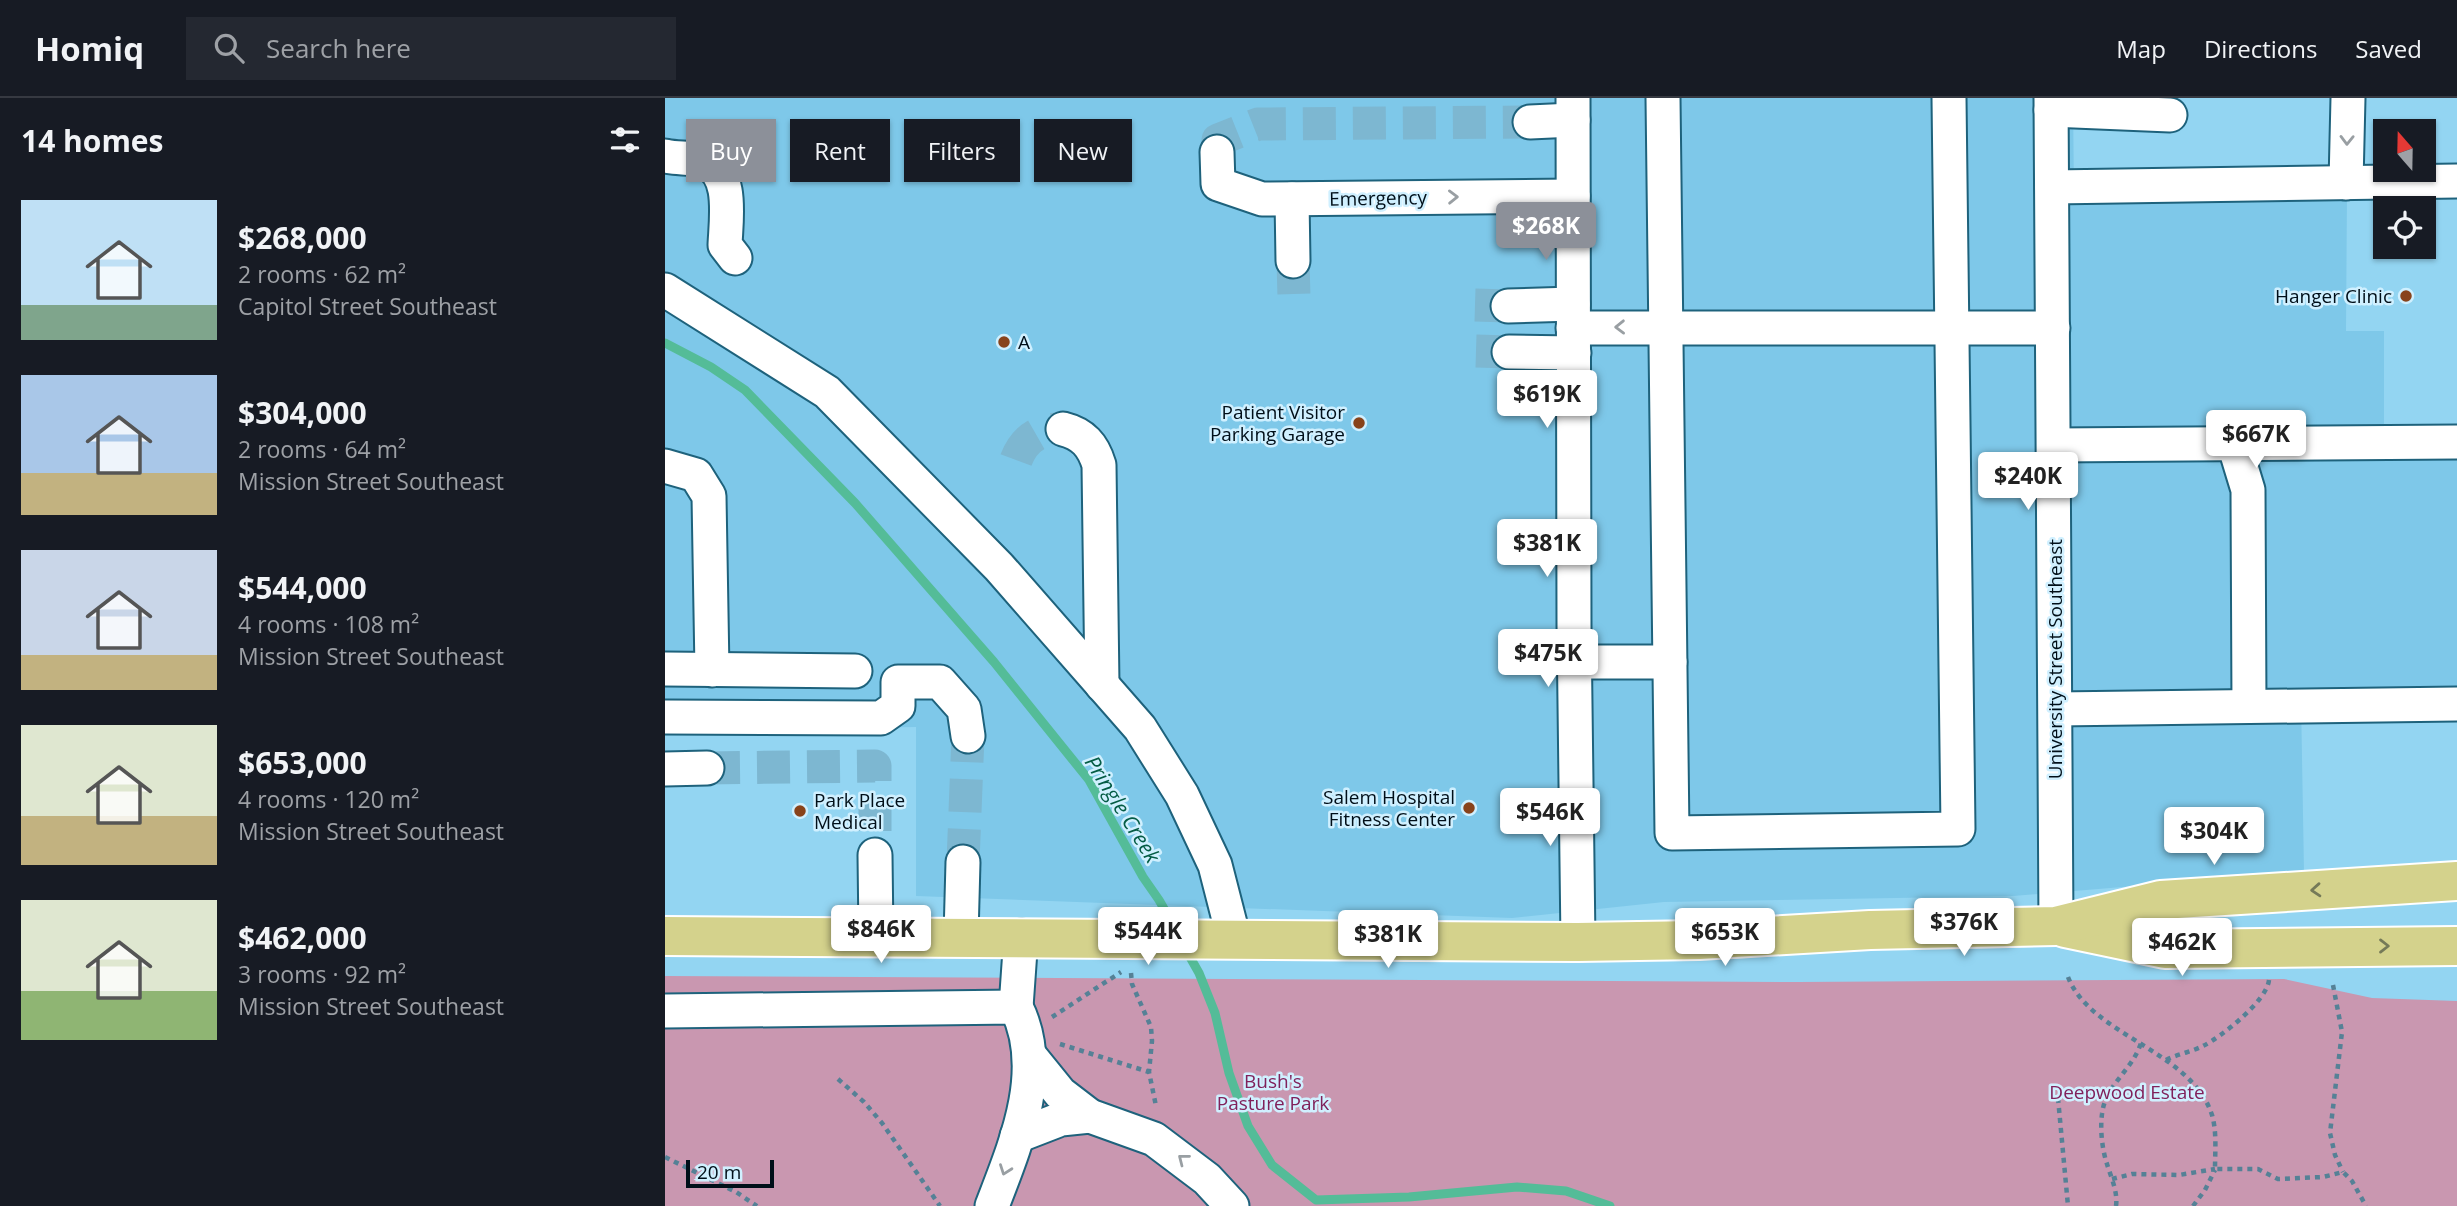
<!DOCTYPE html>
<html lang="en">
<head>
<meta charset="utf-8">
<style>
  body { margin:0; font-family:"Open Sans",sans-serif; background:#242831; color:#f1f3f6; height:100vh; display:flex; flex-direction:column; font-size:26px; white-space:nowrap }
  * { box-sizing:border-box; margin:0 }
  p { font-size:23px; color:#9ea1a6 }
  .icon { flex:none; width:38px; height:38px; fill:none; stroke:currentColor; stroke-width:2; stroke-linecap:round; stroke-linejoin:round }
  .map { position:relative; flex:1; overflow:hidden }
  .side { display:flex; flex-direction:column; background:#171b24; width:665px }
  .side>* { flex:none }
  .banner { position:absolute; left:21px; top:21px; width:665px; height:63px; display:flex; gap:14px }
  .needle { width:46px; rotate:340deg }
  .fabs { position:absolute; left:1708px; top:21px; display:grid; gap:14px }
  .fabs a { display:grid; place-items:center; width:63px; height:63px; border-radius:0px; background:#171b24; box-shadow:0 2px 5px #0004; font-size:35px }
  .scale { position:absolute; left:21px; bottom:18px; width:88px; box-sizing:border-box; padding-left:7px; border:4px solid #000f19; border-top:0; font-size:19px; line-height:24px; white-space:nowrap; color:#000f19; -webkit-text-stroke:5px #d0f0ff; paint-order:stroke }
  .price { position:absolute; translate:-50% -60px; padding:0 16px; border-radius:7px; background:#fff; color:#222; font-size:23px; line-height:46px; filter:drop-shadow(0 2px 4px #0008) }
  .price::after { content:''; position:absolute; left:50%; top:42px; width:21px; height:16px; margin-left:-10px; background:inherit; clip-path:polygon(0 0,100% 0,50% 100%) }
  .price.selected { background:#8c9099; color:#fff }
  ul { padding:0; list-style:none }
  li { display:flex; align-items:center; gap:21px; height:175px; padding:0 21px }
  li span { display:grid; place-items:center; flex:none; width:196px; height:140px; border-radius:0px; color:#555 }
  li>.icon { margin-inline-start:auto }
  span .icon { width:84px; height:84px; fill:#fffc; stroke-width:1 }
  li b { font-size:30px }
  h2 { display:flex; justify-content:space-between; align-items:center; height:84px; padding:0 21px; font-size:30px }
  .pill { padding:0 24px; border-radius:0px; background:#171b24; box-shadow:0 2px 5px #0004; font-size:24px; line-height:63px }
  .pill.selected { background:#8c9099; color:#fff }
  header { display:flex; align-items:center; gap:42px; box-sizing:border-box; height:98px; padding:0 35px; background:#171b24; border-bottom:2px solid #363941 }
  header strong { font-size:33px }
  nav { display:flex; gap:38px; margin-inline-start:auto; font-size:24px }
  .search { width:490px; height:63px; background:#242831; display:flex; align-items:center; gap:18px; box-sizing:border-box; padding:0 24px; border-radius:0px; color:#9ea1a6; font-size:26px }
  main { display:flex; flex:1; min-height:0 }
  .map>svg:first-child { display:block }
  .built { fill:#7ec8e9 }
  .green { fill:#c997b0 }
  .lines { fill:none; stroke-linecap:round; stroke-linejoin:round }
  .stream { stroke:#54bc98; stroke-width:9 }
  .minor-tunnel { stroke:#7db7d1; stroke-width:33; stroke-dasharray:33 17; stroke-linecap:butt }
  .minor-casing { stroke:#1e627c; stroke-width:37 }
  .major-casing { stroke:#fff; stroke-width:42 }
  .path { stroke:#558196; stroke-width:4.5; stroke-dasharray:5 5; stroke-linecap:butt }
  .minor { stroke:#fff; stroke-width:33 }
  .major { stroke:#d4d28c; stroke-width:38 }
  .oneway { stroke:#999fa3 }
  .oneway2 { stroke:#757a58 }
  .poi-dot { fill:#88431b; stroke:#d0f0ff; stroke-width:2.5 }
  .labels { text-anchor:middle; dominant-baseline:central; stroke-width:5; stroke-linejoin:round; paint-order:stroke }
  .street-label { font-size:19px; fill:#000f19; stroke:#d0f0ff }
  .poi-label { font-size:19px; fill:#000f19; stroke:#d0f0ff; text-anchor:end }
  .park-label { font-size:19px; fill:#80215b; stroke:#d0f0ff }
  .water-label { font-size:21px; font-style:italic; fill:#045c45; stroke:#d0f0ff }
</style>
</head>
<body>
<header>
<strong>Homiq</strong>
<div class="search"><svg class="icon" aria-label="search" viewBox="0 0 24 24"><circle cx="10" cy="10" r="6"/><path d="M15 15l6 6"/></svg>Search here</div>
<nav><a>Map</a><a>Directions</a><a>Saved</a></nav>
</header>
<main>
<section class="side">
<h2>14 homes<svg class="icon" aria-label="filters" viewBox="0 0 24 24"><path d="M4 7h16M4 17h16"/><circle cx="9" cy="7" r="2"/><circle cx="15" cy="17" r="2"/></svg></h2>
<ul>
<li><span style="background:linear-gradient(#bfe0f5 75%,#7fa58c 0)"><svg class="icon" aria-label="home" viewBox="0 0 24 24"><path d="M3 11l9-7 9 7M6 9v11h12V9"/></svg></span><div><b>$268,000</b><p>2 rooms · 62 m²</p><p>Capitol Street Southeast</p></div></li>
<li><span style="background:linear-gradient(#a9c7e8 70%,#c2b280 0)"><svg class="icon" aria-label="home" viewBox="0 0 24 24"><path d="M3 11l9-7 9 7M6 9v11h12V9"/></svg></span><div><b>$304,000</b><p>2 rooms · 64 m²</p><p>Mission Street Southeast</p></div></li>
<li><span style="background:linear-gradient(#c9d6e8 75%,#c2b280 0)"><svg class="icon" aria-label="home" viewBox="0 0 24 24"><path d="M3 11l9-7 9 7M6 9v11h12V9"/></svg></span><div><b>$544,000</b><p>4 rooms · 108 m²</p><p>Mission Street Southeast</p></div></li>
<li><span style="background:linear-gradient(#dfe7d0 65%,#c2b280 0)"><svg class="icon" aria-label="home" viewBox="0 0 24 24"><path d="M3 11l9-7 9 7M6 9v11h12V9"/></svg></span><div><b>$653,000</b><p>4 rooms · 120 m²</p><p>Mission Street Southeast</p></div></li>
<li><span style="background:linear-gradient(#dfe7d0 65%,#8fb573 0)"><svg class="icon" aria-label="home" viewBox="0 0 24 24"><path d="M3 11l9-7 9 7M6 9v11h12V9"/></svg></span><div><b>$462,000</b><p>3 rooms · 92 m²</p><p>Mission Street Southeast</p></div></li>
</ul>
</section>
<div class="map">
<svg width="1792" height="1108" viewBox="0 0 1792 1108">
  <rect width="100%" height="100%" fill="#93d5f2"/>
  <polygon class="built" points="0,0 1408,0 1409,101 1682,95 1681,233 1719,233 1719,362 1792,362 1792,601 1636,602 1639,774 1348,798 999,804 847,820 251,798 251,629 0,633"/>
  <polygon class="green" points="0,878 1133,884 1619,881 1707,900 1792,903 1792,1108 0,1108"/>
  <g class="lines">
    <g class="stream">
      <polyline points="0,245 46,269 80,292 190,405 329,564 424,682 478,779 494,802 510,830"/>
      <polyline points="521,852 534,875 550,915 564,975 583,1028 607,1067 651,1102 744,1099 852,1089 901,1093 945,1108"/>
    </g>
    <g class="minor-tunnel">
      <polyline points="552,54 553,42 593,26 865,24"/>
      <polyline points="628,163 629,199"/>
      <polyline points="810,207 843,208"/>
      <polyline points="811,253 844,254"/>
      <path d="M351,362C359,341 375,330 398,331"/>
      <polyline points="42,670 210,668 210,757"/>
      <polyline points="298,764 303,638"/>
    </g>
    <defs>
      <g id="minor">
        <polyline points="908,0 909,527 913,844"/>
        <polyline points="998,0 1007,735 1293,731 1284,0"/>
        <polyline points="1386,0 1391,828"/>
        <polyline points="1386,12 1505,17"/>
        <polyline points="865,24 908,22"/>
        <polyline points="552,54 553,86 597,101 908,98"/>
        <path d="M0,58C12,61 26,59 38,63C69,73 61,121 60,147L70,160"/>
        <polyline points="1681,85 1683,0"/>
        <polyline points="1387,89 1792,83"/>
        <polyline points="627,101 628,163"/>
        <polyline points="0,192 162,294 334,469 475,630 517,697 550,767 569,841"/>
        <polyline points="843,208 908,206"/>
        <polyline points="908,230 1388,230"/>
        <polyline points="844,254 909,255"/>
        <path d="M398,331C418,336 428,347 434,367L437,587"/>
        <polyline points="1569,346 1583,392 1584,608"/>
        <polyline points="1390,347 1792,344"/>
        <polyline points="0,368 31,377 44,398 47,572"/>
        <polyline points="909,564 1005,564"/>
        <polyline points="0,571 190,573"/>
        <polyline points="1391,611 1792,606"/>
        <polyline points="0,619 216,620 233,608 233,584 275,584 299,611 303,638"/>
        <polyline points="0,671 42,670"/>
        <polyline points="210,757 211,838"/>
        <polyline points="296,838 298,764"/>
        <polyline points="351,909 356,838"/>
        <path d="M0,913L351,909C383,972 350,1048 327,1108"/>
        <polyline points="365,958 395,995 425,1018 489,1041 542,1081 567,1108"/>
        <polyline points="352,1038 396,1021 425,1018"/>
      </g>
      <g id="major">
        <polyline points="1400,830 1500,851 1792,848"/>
        <polyline points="0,838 913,844 1034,842 1205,832 1391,828 1496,802 1792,783"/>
      </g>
    </defs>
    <use href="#minor" class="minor-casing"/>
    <use href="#major" class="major-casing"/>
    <g class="path">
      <polyline points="466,875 467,886 486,929 487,943 484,974 491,1008"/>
      <path d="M1403,879C1426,938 1526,952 1547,1017C1552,1034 1550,1054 1550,1071H1593L1613,1081L1658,1079L1678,1074L1687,1083L1701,1108"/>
      <polyline points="1668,887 1677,934 1665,1035 1670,1057 1678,1074"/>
      <polyline points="387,919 456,874"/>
      <polyline points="395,946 484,974"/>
      <path d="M1501,962C1513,956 1526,954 1538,948C1556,939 1602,903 1604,882"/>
      <polyline points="173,981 199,1004 217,1025 275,1108"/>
      <polyline points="1393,1000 1403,1108"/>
      <polyline points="0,1059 71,1094 92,1108"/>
      <polyline points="1447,1081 1467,1076 1514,1077 1550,1071"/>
      <path d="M1451,1108C1453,1094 1446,1079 1442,1066C1437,1051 1435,1031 1437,1016C1440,987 1467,973 1476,945"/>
      <polyline points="1528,1108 1540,1092 1550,1072"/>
    </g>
    <use href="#minor" class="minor"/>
    <use href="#major" class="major"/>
  </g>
  <defs><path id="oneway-chevron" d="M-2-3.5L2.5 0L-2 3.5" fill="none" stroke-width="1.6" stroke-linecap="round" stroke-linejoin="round" transform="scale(1.75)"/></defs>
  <g class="oneway">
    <use href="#oneway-chevron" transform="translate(1682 42) rotate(91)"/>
    <use href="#oneway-chevron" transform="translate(788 99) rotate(-1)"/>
    <use href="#oneway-chevron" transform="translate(955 229) rotate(179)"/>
    <use href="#oneway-chevron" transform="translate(518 1061) rotate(-142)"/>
    <use href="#oneway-chevron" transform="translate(340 1072) rotate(110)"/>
  </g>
  <g class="oneway2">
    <use href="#oneway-chevron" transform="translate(1651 792) rotate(176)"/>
    <use href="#oneway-chevron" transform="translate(1719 848)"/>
  </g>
  <g class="poi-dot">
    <circle cx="1741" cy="198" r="7"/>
    <circle cx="339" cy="244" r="7"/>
    <circle cx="694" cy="325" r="7"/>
    <circle cx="804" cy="710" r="7"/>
    <circle cx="135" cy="713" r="7"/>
  </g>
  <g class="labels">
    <g class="street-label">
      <text transform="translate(713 100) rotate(-1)">Emergency</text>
      <text transform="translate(1390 561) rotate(-90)">University Street Southeast</text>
    </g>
    <g class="poi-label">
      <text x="1727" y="198">Hanger Clinic</text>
      <text x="353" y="244" text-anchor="start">A</text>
      <text x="680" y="314">Patient Visitor<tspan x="680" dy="22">Parking Garage</tspan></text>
      <text x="790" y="699">Salem Hospital<tspan x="790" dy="22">Fitness Center</tspan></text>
      <text x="149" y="702" text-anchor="start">Park Place<tspan x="149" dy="22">Medical</tspan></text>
    </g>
    <g class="park-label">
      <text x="608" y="983">Bush's<tspan x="608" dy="22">Pasture Park</tspan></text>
      <text x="1462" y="994">Deepwood Estate</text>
    </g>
    <g class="water-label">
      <text transform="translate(458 711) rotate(58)">Pringle Creek</text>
    </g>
  </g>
</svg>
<div class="fabs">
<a><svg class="needle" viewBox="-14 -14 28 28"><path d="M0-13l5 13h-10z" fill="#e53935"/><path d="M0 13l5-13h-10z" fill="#9ea1a6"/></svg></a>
<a><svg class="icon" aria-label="locate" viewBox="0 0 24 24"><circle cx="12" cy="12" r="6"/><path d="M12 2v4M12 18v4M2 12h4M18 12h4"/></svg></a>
</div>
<div class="scale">20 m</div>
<b class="price selected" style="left:881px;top:164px">$268K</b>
<b class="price" style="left:882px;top:332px">$619K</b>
<b class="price" style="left:1591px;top:372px">$667K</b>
<b class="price" style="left:1363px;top:414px">$240K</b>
<b class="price" style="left:882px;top:481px">$381K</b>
<b class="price" style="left:883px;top:591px">$475K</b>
<b class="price" style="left:885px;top:750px">$546K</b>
<b class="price" style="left:1549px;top:769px">$304K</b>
<b class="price" style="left:1299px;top:860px">$376K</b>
<b class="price" style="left:216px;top:867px">$846K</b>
<b class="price" style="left:483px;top:869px">$544K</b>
<b class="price" style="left:1060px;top:870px">$653K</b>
<b class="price" style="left:723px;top:872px">$381K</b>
<b class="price" style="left:1517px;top:880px">$462K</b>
<div class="banner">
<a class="pill selected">Buy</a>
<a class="pill">Rent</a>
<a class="pill">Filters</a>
<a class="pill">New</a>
</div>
</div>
</main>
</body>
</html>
